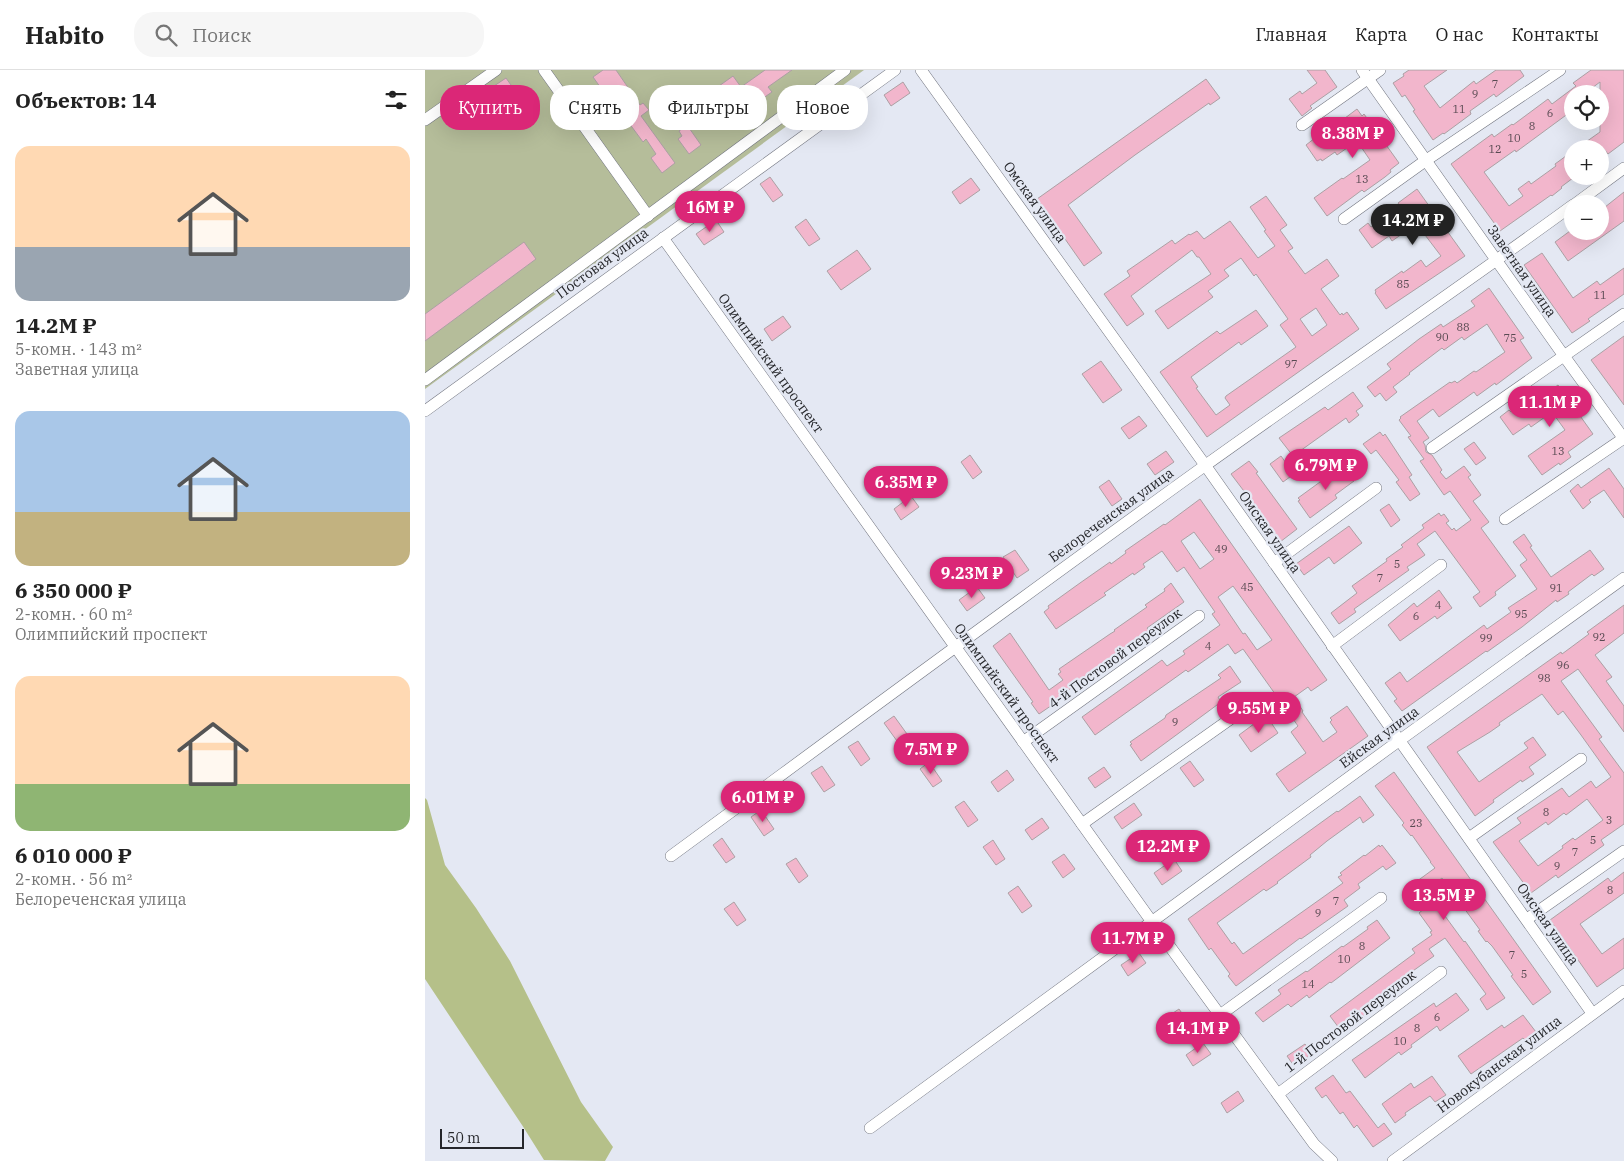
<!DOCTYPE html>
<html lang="ru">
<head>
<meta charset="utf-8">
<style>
  body { margin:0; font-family:"IBM Plex Serif",serif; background:#f6f6f6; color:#222; height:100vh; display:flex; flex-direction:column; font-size:19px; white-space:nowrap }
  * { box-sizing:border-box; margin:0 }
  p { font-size:16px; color:#767676 }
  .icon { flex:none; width:28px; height:28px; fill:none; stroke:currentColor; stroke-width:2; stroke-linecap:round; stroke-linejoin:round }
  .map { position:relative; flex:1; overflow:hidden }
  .panel { display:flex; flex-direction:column; background:#fff; width:425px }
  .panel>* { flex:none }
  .banner { position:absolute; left:15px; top:15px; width:475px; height:45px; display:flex; gap:10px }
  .buttons { position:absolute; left:1139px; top:15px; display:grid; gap:10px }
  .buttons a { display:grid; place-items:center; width:45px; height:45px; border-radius:50%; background:#fff; box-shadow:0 5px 20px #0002; font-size:25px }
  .scale { position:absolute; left:15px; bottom:12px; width:84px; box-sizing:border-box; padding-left:5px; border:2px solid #25262a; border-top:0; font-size:14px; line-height:18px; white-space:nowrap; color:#25262a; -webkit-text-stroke:4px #e4e8f3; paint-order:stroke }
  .price { position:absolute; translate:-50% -42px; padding:0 11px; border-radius:18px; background:#db2777; color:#fff; font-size:16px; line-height:32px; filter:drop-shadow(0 1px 2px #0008) }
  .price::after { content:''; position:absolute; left:50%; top:30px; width:15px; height:11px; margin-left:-8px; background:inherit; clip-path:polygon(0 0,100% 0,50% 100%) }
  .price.active { background:#222; color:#fff }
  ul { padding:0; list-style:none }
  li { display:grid; align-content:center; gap:10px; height:265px; padding:0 15px }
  li span { display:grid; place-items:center; height:155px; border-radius:15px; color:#555 }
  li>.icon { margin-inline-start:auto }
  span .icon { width:90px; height:90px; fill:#fffc; stroke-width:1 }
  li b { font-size:21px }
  h2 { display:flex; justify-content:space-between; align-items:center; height:60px; padding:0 15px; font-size:21px }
  .pill { padding:0 18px; border-radius:20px; background:#fff; box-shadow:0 5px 20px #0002; font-size:18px; line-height:45px }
  .pill.active { background:#db2777; color:#fff }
  header { display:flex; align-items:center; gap:30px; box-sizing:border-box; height:70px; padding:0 25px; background:#fff; border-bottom:1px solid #e0e0e0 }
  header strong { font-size:24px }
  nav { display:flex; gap:28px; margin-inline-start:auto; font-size:18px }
  .search { width:350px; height:45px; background:#f6f6f6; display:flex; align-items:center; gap:12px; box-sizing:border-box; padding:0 18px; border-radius:20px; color:#767676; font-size:19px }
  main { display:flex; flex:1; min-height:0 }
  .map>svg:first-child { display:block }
  .green { fill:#b5bd9a }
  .forest { fill:#b5c089 }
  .building { fill:#f2b6cc; stroke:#aca0a4; fill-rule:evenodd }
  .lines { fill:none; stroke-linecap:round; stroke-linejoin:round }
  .minor-casing { stroke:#737680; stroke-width:12 }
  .minor { stroke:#fff; stroke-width:11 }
  .labels { text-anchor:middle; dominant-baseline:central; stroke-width:4.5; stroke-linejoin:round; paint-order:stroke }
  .number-label { font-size:11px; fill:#584a52 }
  .street-label { font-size:14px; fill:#25262a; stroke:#e4e8f3 }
</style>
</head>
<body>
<header>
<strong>Habito</strong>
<div class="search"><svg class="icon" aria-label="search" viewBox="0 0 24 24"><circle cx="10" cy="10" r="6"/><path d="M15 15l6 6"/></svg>Поиск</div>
<nav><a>Главная</a><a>Карта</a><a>О нас</a><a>Контакты</a></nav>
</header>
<main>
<section class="panel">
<h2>Объектов: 14<svg class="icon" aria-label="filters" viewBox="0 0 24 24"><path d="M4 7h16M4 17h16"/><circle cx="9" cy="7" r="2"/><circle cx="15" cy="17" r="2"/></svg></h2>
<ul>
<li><span style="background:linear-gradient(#ffd9b3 65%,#9aa5b1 0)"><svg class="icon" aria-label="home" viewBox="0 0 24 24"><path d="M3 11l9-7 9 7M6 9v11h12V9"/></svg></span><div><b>14.2M ₽</b><p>5-комн. · 143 m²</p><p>Заветная улица</p></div></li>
<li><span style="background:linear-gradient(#a9c7e8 65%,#c2b280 0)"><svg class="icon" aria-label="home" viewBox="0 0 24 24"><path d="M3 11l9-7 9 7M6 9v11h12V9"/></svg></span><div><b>6 350 000 ₽</b><p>2-комн. · 60 m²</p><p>Олимпийский проспект</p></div></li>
<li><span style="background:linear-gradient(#ffd9b3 70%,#8fb573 0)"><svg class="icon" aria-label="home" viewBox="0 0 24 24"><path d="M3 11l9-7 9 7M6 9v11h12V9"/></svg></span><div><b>6 010 000 ₽</b><p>2-комн. · 56 m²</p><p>Белореченская улица</p></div></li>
</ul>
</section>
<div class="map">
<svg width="1199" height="1091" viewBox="0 0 1199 1091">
  <rect width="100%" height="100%" fill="#e4e8f3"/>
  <polygon class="green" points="0,0 439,0 0,319"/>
  <polygon class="forest" points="0,728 2,730 20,795 51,838 85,891 156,1032 188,1077 180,1091 119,1090 97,1055 0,909"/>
  <g class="building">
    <polygon points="178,0 191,0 215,35 218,33 224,40 216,46 250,93 237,103 226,88 231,84 221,69 218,72 190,34 188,35 168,7"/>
    <polygon points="340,0 367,0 343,17 347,22 334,31 330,26 295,50 284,34 299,22 294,16 308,6 316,17"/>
    <polygon points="882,0 900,0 912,17 885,36 887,38 877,46 864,29 875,21 877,24 892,13"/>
    <polygon points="984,0 1022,0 999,16 1015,38 1049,11 1051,14 1071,0 1095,0 1099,6 1071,27 1069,24 1045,41 1046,44 1019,64 1018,63 1008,70 988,41 990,40 980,25 977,27 968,13 979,6 978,4"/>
    <polygon points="1166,0 1199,0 1199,72 1183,84 1179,79 1151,79 1175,62 1175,12 1159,24 1148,24 1148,40 1091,82 1090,80 1059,102 1084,136 1098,126 1093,119 1104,111 1106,114 1131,96 1130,94 1141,86 1148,94 1148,108 1136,117 1137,118 1127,126 1126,125 1075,161 1026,94 1067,64 1069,67 1087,54 1088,55 1123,29 1127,34 1151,16 1148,13"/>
    <polygon points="81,8 91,22 73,35 63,20"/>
    <polygon points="781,9 795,28 785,35 784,33 710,85 643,135 677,183 659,196 612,129"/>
    <polygon points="478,12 485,23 466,36 459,25"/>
    <polygon points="253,21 257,27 265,22 279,41 263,52 245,27"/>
    <polygon points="932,39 937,46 939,44 974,93 965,100 966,102 960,107 939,122 937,120 902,146 889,128 917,108 918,109 945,90 932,71 912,85 910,82 897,91 896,89 892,91 881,75 890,68 891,70"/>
    <polygon points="262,55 276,75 264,84 253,69 257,66 254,61"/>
    <polygon points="345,107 358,125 348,132 335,114"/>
    <polygon points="546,108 555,120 535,134 527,122"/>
    <polygon points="992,119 1040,186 961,239 950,223 951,222 950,220 977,201 978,203 996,190 1001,197 1016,186 997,161 995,162 990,155 967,171 964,166 947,178 934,160 943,153 946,157 975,136 973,133"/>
    <polygon points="1199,122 1199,151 1143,191 1130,172 1145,161 1175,161 1175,141"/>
    <path d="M841,126L862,155L855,160L868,178L863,181L880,204L902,189L914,206L896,219L915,245L917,243L918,245L922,242L934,259L782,367L735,302L792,261L795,264L831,240L843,256L816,275L814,272L766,307L773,317L771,318L791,345L805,335L800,328L801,326L871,277L855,255L863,249L831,204L829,206L816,188L799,200L804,206L783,221L788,227L743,259L730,241L786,204L774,187H772L767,180L706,226L719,244L702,256L679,224L705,206L702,201L747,170L750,174L764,164L765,165L772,161L779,169L805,151L833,188L850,176L839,161L841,160L825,137ZM891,238L902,255L887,266L875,249Z"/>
    <polygon points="381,149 395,169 384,176 370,157"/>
    <polygon points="291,150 299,162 279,175 271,164"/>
    <polygon points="99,172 111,189 0,271 0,244"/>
    <polygon points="432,180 446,199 416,220 402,201"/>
    <polygon points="1117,183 1148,228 1172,211 1175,215 1199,198 1199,224 1163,249 1165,251 1147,263 1099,195"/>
    <polygon points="1064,218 1099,268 1095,270 1107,288 1071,315 1070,313 1052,326 1049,322 1014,347 1008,339 992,351 1004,368 998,372 1000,375 1001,382 1007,385 1017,400 1015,402 1021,409 1039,396 1046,405 1043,407 1056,425 1048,431 1064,452 1056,458 1091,506 1070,522 1071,525 1055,537 1048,527 1055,522 1010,461 992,474 1000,485 982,497 984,500 929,539 931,542 914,554 906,543 932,523 927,516 962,491 961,489 978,477 976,475 999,458 997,455 1014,443 1016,446 1019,444 1024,451 1021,453 1027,460 1029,458 1031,461 1046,450 1025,421 1019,425 995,391 999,389 983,367 986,366 974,350 976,348 975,347 1025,312 1026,313 1030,311 1032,313 1049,301 1051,302 1080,282 1062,254 1039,270 1037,267 1019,280 1017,278 984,303 985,304 968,317 972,322 961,331 955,323 950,327 942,317 966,299 962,294 994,269 1016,254 1018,257 1050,236 1046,231"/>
    <polygon points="358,246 366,257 347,271 339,259"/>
    <polygon points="1199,266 1199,335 1166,290"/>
    <polygon points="676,291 697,320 678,333 657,304"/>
    <polygon points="1133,315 1168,364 1143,382 1146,387 1135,395 1134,393 1117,405 1103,386 1140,360 1127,342 1106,357 1104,354 1088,365 1075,347 1084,340 1086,342 1103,330 1107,334"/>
    <polygon points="928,322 938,336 931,341 934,345 924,353 921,348 868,386 854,368 900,337 903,340"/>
    <polygon points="714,346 722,356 704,369 696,358"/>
    <polygon points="955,362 958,366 960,364 987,405 984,407 995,424 985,431 971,412 974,410 951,380 946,384 938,374"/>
    <polygon points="1049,372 1061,388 1051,395 1039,379"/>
    <polygon points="741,381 749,392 730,405 722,394"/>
    <polygon points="545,385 557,402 548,409 536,392"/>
    <polygon points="856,386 869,404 858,412 845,394"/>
    <polygon points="824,391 833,402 831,403 872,459 855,472 833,442 834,441 806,404"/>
    <polygon points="915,392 929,411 910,425 912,428 885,448 873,431 875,430 873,428 906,404 904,401"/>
    <polygon points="1184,398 1199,419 1199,448 1179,420 1164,430 1166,432 1158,439 1145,421 1153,414 1156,418"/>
    <polygon points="684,410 697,429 687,436 674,417"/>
    <polygon points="486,426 494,437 476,450 469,439"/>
    <path d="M775,429L902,610L886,621L883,617L869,627L878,641L877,642L898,672L912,662L905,652L907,650L905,648L922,636L943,666L864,722L851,704L881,683L866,662L873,656L818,579L810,584L803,574L763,602L761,600L670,665L657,647L737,590L742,596L760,584L758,581L795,555L787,544L790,542L759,497L752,502L737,481L718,494L720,497L709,505L708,503L679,523L681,525L631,559L619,542L624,538L623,536L655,513L685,492L686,494L701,483L700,481L739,454L740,455ZM769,462L789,489L775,499L756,471ZM808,516L847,570L832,580L820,563L818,564L793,527Z"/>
    <polygon points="964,434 975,450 966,457 955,440"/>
    <polygon points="924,456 937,473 909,494 904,487 879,505 871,494"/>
    <polygon points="1099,464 1107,476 1105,477 1126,507 1165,480 1179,499 1169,506 1167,504 1143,522 1144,524 1132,532 1131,530 1097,557 1062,582 1061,581 977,641 969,631 972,629 960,613 975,602 982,612 1059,555 1062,559 1086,542 1083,538 1112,519 1095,495 1102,490 1088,472"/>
    <polygon points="590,480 604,500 592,508 578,487"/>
    <polygon points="746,513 759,532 722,558 725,562 715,569 714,568 689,586 691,589 680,597 679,595 654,612 632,629 633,631 614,644 606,633 608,632 568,576 585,563 624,620 638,610 633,604 636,602 634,599 685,564 690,561 689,560 722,537 720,535 740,521 739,519"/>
    <polygon points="552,517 560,528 542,541 534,530"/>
    <polygon points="1014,520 1027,538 1012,549 1010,546 975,571 963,555 989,533 992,537"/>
    <path d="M1199,535V563L1170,585L1187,607L1181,611L1199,636V662L1153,599L1136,611L1177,667L1174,669L1199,703V754L1176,770L1179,775L1133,808L1131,805L1106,823L1068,772L1096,753L1092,748L1137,718L1144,727L1166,711L1171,718L1186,707L1156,665L1138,641L1133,645L1117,624L1074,653L1075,655L1065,662L1032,682L1054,712L1103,678L1099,673L1108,667L1121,685L1104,697L1109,704L1097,712L1096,710L1068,730L1069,732L1050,746L1002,677L1136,582L1137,584L1164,564L1162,562ZM1162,729L1178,750L1150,770L1148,768L1137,776L1138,778L1113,796L1094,771L1121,752L1123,755L1139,743L1141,745Z"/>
    <polygon points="805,596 816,612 793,627 796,632 716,691 705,675 707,674 705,672 740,648 741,645 796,608 793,605"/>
    <polygon points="841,645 853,663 826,682 814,665"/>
    <polygon points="469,646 482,664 472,671 459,653"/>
    <polygon points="433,671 445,689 436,696 423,677"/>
    <polygon points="765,691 779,710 769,717 755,698"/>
    <polygon points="504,692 517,711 508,717 495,699"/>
    <polygon points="397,696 410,715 399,722 386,703"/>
    <polygon points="679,697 686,707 670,718 663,708"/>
    <polygon points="582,700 589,710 573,722 566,712"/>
    <polygon points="969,702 1126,922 1108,935 1086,906 1088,905 1067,876 1062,871 1061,872 1053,861 1055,860 1017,808 1001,820 1039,872 1040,871 1080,928 1062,940 1055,929 1061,924 1020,868 1004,879 1009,886 985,903 990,909 917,962 905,946 990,883 987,879 1007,865 1005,862 1007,861 994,843 1000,838 984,817 1010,798 1005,792 1006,792 987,765 986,766 977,755 979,753 950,716"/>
    <polygon points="935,726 949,745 938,753 935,747 902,771 885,785 886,787 852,812 853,813 841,821 839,819 792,853 807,874 809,872 818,884 918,813 913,807 917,805 915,803 939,785 940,786 954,775 955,777 957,775 971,793 961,800 958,796 933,814 935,818 919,830 923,836 876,869 875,868 811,916 803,906 805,904 786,878 784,880 763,849 912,741 913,742"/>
    <polygon points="539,731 553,750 543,757 530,737"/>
    <polygon points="709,733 717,745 697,759 689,747"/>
    <polygon points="336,740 349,759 339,766 326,747"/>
    <polygon points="617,748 624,758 607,770 600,760"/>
    <polygon points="297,768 310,787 301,793 288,775"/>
    <polygon points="568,770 580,789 571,795 558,777"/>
    <polygon points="639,784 650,799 638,808 627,792"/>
    <polygon points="371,788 383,806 374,813 361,794"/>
    <polygon points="749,789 757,801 737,815 729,803"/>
    <polygon points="1199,802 1199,823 1155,854 1177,884 1199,868 1199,898 1172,917 1125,850 1183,808 1186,812"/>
    <polygon points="593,816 607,836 597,843 583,823"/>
    <polygon points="309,832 321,850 312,856 299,839"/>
    <polygon points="952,850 965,868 914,907 906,913 905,912 884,928 882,925 866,937 863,934 838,952 830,943 856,924 853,920 881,901 882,902 917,876 918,877 943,859 942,857"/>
    <polygon points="714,883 721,893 703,906 696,895"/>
    <polygon points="1031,923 1044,940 1015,961 1012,956 986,975 987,977 976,985 974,982 940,1008 927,990 1009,933 1011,937"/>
    <polygon points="754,939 761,949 743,962 736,951"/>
    <polygon points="1098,945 1111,962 1100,970 1098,968 1046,1004 1033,986 1077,955 1079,958"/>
    <polygon points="778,973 786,984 768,996 761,985"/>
    <polygon points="880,974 887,984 869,996 862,986"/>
    <polygon points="908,1005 921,1023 925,1021 953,1058 959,1053 967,1064 948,1077 932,1055 929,1058 918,1042 915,1044 901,1025 897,1028 890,1018"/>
    <polygon points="1007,1006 1021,1025 1010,1032 1005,1026 980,1043 981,1045 970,1053 957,1034 986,1013 989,1018"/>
    <polygon points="813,1021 819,1031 802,1043 796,1033"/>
  </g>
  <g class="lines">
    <defs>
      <g id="minor">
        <polyline points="119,0 223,146"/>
        <polyline points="496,0 780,395 1167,943"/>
        <polyline points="937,0 1139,286 1199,369"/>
        <polyline points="0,50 71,0"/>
        <polyline points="877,55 955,0"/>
        <polyline points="1150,134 1199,98"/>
        <polyline points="919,149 1000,91 1135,0"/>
        <polyline points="238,168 727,852 889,1074 907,1091"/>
        <polyline points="0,310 420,0"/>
        <polyline points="0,341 470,0"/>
        <polyline points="1007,378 1199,244"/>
        <polyline points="1080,449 1199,368"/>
        <polyline points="849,493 951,418"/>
        <polyline points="907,576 1016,495"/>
        <polyline points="598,672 774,546"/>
        <polyline points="657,754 835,628"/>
        <polyline points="1044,768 1156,689"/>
        <path d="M246,786C423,656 600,525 778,397C901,309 1026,224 1148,135"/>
        <polyline points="1102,849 1199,781"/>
        <polyline points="795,945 956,828"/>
        <polyline points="853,1024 1016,902"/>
        <polyline points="445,1058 975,670 1199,508"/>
        <polyline points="968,1091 1199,921"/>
      </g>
    </defs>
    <use href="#minor" class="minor-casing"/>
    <use href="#minor" class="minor"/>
  </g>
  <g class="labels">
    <g class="number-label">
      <text x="1070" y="14">7</text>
      <text x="1050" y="24">9</text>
      <text x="1034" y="39">11</text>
      <text x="1125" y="43">6</text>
      <text x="1107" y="56">8</text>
      <text x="1089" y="68">10</text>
      <text x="1070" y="79">12</text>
      <text x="937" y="109">13</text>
      <text x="978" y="214">85</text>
      <text x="1175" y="225">11</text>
      <text x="1038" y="257">88</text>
      <text x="1017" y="267">90</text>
      <text x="1085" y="268">75</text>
      <text x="866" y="294">97</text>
      <text x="1133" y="381">13</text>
      <text x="796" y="479">49</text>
      <text x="972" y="494">5</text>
      <text x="955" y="508">7</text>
      <text x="822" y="517">45</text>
      <text x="1131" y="518">91</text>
      <text x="1013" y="535">4</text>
      <text x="1096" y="544">95</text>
      <text x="991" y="546">6</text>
      <text x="1174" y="567">92</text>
      <text x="1061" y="568">99</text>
      <text x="783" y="576">4</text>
      <text x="1138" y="595">96</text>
      <text x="1119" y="608">98</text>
      <text x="750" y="652">9</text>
      <text x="1121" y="742">8</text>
      <text x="1184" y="750">3</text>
      <text x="991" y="753">23</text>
      <text x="1168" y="770">5</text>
      <text x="1150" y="782">7</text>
      <text x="1132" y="796">9</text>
      <text x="1185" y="820">8</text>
      <text x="911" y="831">7</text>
      <text x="893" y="843">9</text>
      <text x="937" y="876">8</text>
      <text x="1087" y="885">7</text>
      <text x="919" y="889">10</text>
      <text x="1099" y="904">5</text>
      <text x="883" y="914">14</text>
      <text x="1012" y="947">6</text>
      <text x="992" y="958">8</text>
      <text x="975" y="971">10</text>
    </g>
    <g class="street-label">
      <text transform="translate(610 132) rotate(54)">Омская улица</text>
      <text transform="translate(177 193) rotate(-36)">Постовая улица</text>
      <text transform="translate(1097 201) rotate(55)">Заветная улица</text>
      <text transform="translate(346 293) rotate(54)">Олимпийский проспект</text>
      <text transform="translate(686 445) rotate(-36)">Белореченская улица</text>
      <text transform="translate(845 462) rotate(55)">Омская улица</text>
      <text transform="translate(690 588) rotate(-36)">4-й Постовой переулок</text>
      <text transform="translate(582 623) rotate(54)">Олимпийский проспект</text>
      <text transform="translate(954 667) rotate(-36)">Ейская улица</text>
      <text transform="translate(1123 854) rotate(55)">Омская улица</text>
      <text transform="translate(925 951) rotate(-37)">1-й Постовой переулок</text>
      <text transform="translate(1074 994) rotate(-37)">Новокубанская улица</text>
    </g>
  </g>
</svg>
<div class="buttons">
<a><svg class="icon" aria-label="locate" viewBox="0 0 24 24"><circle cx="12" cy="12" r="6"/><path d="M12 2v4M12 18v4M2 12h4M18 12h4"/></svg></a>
<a>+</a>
<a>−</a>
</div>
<div class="scale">50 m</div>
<b class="price" style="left:928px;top:89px">8.38M ₽</b>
<b class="price" style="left:285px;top:163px">16M ₽</b>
<b class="price active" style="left:988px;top:176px">14.2M ₽</b>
<b class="price" style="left:1125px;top:358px">11.1M ₽</b>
<b class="price" style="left:901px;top:421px">6.79M ₽</b>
<b class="price" style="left:481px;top:438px">6.35M ₽</b>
<b class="price" style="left:547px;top:529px">9.23M ₽</b>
<b class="price" style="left:834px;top:664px">9.55M ₽</b>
<b class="price" style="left:506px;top:705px">7.5M ₽</b>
<b class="price" style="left:338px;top:753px">6.01M ₽</b>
<b class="price" style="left:743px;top:802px">12.2M ₽</b>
<b class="price" style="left:1019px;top:851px">13.5M ₽</b>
<b class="price" style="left:708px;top:894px">11.7M ₽</b>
<b class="price" style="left:773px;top:984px">14.1M ₽</b>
<div class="banner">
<a class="pill active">Купить</a>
<a class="pill">Снять</a>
<a class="pill">Фильтры</a>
<a class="pill">Новое</a>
</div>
</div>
</main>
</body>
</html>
